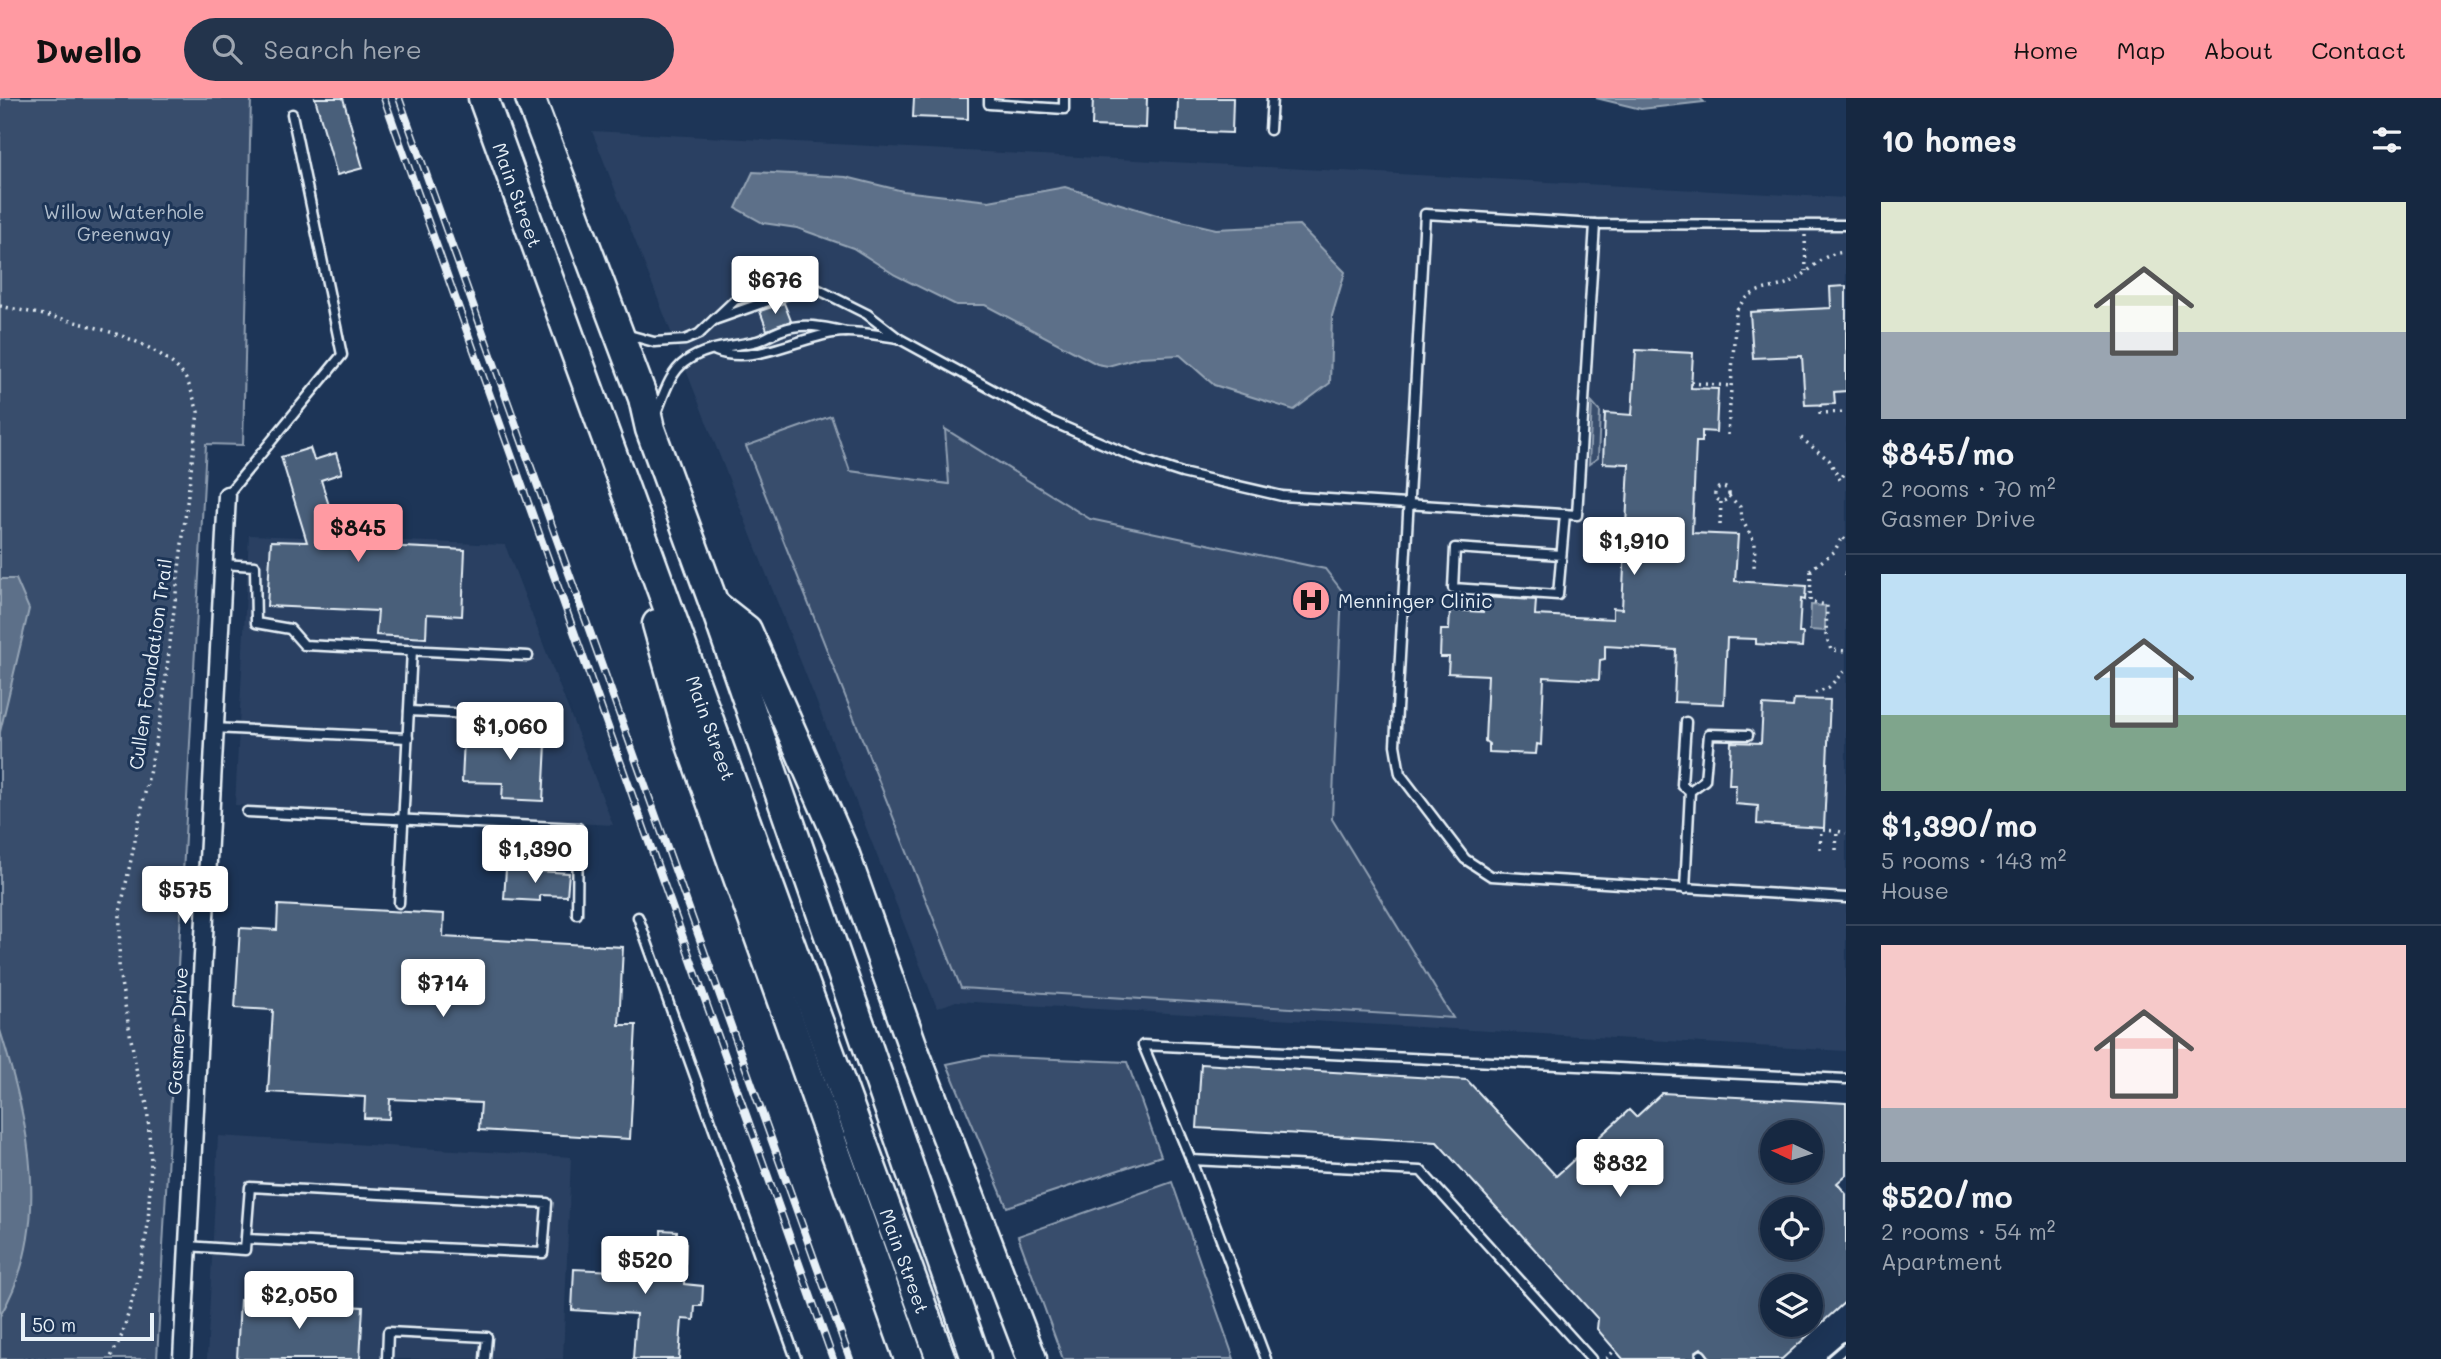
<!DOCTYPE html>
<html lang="en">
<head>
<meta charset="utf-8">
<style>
  body { margin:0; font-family:Mali,sans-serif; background:#23344c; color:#f1f3f6; height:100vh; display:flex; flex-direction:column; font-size:26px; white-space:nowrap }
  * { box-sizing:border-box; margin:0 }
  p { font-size:23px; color:#9ea6b1 }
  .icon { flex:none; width:38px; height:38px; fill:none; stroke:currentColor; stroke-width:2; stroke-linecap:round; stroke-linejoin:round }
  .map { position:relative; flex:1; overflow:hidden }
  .panel { display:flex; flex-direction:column; background:#162841; width:595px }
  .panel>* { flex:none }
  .needle { width:46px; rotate:274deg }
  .controls { position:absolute; left:1760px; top:1022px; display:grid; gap:14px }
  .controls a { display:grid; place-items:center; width:63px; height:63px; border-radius:50%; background:#162841; box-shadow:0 7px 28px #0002,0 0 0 2px #35445a; font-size:35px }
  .scale { position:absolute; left:21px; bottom:18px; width:133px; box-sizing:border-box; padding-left:7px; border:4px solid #e8f1f8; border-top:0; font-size:19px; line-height:24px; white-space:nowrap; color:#e8f1f8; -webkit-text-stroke:5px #1d3557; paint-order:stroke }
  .price { position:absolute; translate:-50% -60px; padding:0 16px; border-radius:7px; background:#fff; color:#222; font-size:23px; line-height:46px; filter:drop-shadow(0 2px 4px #0008) }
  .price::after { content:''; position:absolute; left:50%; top:42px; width:21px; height:16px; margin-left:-10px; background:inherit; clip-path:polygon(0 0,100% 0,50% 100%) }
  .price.active { background:#ff9aa2; color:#111 }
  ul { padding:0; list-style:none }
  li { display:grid; align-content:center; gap:14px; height:371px; padding:0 35px }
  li+li { border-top:2px solid #35445a }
  li span { display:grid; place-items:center; height:217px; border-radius:0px; color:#555 }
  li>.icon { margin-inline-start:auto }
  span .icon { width:126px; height:126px; fill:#fffc; stroke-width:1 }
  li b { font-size:30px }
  h2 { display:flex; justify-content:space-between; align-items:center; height:84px; padding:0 35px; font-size:30px }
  header { display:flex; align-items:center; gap:42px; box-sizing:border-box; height:98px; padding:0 35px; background:#ff9aa2; color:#111 }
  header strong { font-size:33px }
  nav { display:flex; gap:38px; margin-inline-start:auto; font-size:24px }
  .search { width:490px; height:63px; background:#23344c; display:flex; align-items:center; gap:18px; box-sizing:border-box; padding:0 24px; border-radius:38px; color:#9ea6b1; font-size:26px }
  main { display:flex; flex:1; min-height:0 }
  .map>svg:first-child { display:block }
  .built { fill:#2a4162 }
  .green { fill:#374d6c; stroke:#909fb2; stroke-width:2 }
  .water { fill:#5d7089; stroke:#95a4b5; stroke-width:2 }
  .building { fill:#495e7a; stroke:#e8f1f8; stroke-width:2; fill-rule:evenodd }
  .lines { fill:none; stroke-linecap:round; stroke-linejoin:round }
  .service-casing { stroke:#e8f1f8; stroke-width:13 }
  .minor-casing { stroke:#e8f1f8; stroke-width:21 }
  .trunk-casing { stroke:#e8f1f8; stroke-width:33 }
  .path { stroke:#e8f1f8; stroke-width:3.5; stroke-dasharray:2 5; stroke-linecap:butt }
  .service { stroke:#1d3557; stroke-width:8 }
  .minor { stroke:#1d3557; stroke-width:16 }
  .trunk { stroke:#1d3557; stroke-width:28 }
  .rail-casing { stroke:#e8f1f8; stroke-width:8 }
  .rail { stroke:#1d3557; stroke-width:5; stroke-dasharray:16; stroke-linecap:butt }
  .labels { text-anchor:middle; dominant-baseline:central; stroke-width:6; stroke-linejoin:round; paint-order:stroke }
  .street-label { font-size:19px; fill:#e8f1f8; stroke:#1d3557 }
  .park-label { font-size:19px; fill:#b3c0ce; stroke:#1d3557 }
  .poi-label { font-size:19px; fill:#e8f1f8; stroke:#1d3557; text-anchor:start }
</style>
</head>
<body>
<header>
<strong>Dwello</strong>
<div class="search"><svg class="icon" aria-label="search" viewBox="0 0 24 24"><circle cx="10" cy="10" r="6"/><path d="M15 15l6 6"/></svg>Search here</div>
<nav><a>Home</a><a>Map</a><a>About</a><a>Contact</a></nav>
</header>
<main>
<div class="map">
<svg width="1846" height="1261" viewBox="0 0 1846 1261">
  <rect width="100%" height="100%" fill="#1d3557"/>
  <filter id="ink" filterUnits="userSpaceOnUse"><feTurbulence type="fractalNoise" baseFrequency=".0143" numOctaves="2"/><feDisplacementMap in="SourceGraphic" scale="14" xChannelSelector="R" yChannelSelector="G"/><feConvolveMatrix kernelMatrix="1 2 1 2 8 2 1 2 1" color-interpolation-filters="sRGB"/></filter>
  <g filter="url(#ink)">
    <g class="built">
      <polygon points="592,33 1846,100 1846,953 956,903 937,910"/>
      <polygon points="249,437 505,447 613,727 235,707"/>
      <polygon points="218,1038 571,1059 563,1261 207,1261"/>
    </g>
    <g class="green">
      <polygon points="0,0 251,0 243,347 206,346 157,1261 0,1261"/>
      <polygon points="1592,305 1600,314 1598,360 1589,366"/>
      <polygon points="831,318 850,373 949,386 945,331 1090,421 1325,471 1342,493 1332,721 1453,920 961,890 746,348"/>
      <polygon points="985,958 1127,964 1161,1058 1007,1109 947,966"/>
      <polygon points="1172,1084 1234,1261 1063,1261 1018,1138"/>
    </g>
    <g class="water">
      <polygon points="1596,0 1700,0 1704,4 1641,11"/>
      <polygon points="753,74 846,79 903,93 989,103 1065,89 1160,118 1216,131 1299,127 1345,174 1332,218 1330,285 1294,312 1214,287 1180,257 1140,259 1108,268 1097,266 985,207 956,207 895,177 853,150 797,130 763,125 736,110"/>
      <polygon points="0,481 16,481 29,511 0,634"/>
      <polygon points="1811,507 1825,508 1825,533 1810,532"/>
      <path d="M0,932C29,1026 53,1128 0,1218Z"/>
    </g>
    <g class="building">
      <polygon points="315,0 343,0 363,70 337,77"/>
      <polygon points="914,0 968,0 968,21 913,19"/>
      <polygon points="1093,0 1147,0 1146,30 1092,28"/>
      <polygon points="1178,0 1233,0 1232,35 1177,33"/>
      <polygon points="1846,188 1846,293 1834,294 1835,306 1805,307 1802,258 1753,260 1750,214 1831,210 1830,189"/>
      <polygon points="784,205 791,223 767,232 760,213"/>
      <polygon points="1636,252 1693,255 1691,290 1718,291 1716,334 1702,333 1702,344 1696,344 1692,435 1738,437 1735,483 1806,488 1805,502 1801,501 1799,535 1803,535 1802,549 1756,546 1756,541 1727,540 1724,606 1674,604 1676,552 1605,548 1605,561 1600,562 1599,582 1544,579 1541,647 1537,646 1536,656 1489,654 1489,646 1485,643 1488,577 1448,575 1449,559 1440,559 1441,532 1449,532 1450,512 1483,514 1484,499 1536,502 1535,517 1613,521 1613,510 1622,511 1629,366 1603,365 1605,315 1632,317"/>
      <polygon points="310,350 314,362 336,355 342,375 321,382 341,446 465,452 462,518 427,516 426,540 376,537 378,513 267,508 271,443 307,444 281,359"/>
      <polygon points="1794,601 1830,602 1824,730 1757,726 1758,708 1735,706 1736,687 1729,687 1731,644 1761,645 1763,607 1793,609"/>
      <polygon points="506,625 547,627 543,703 502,701 503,685 462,684 464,640 505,642"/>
      <polygon points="506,771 569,775 567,798 540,797 540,803 504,801"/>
      <polygon points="278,807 444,816 443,839 623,849 619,927 636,927 630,1041 479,1032 481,1005 390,1001 389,1021 364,1020 365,999 268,994 273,912 235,910 240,830 277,832"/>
      <path d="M1201,966L1467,982L1556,1078L1629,1012L1636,1019L1662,995L1846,1005V1077L1837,1085L1846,1096V1203L1782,1261H1710L1701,1250L1695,1254L1696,1261H1623L1597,1231L1598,1221L1437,1044L1197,1030ZM1773,1034H1811V1073H1773ZM1773,1111H1811V1150H1773ZM1773,1188H1811V1227H1773Z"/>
      <polygon points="661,1132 677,1133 677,1144 686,1145 684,1186 703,1188 702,1208 695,1208 694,1222 682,1221 679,1261 633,1261 636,1216 572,1212 574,1171 614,1173 615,1161 643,1163 644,1142 661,1144"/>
      <polygon points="240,1202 363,1209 360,1261 237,1261"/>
    </g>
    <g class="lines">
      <defs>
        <g id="service">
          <polyline points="989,0 989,6 1064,11 1064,0"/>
          <polyline points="1270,32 1272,0"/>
          <polyline points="1846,127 1595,126 1425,116 1395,647 1400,676 1465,761 1491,778 1846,800"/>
          <polyline points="714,222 805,190"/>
          <polyline points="625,236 654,244 685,242 699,236 735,202 775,188 815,190 867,216 898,240 1048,322 1139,361 1182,375 1282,398 1577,417 1595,126"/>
          <path d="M716,253C751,267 796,241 833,235C854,232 877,237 898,240"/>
          <path d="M656,316C663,299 670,274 685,264C707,248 732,249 757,243C765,241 773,235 782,232C803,224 824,229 846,234"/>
          <polyline points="227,397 342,257 292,16"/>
          <polyline points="1561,457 1455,450 1453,490 1558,497 1565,416"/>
          <polyline points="222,466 255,468 256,525 290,531 304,547 528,558"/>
          <polyline points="409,613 552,620"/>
          <polyline points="1686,624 1682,687 1690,693"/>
          <polyline points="213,630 408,640"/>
          <polyline points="247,714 578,730 577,816"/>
          <polyline points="1685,791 1690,693 1705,682 1709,636 1748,637"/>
          <polyline points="399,805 412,552"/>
          <polyline points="638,819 796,1261"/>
          <polyline points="1191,1062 1421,1073 1591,1261"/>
          <polyline points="187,1148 245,1152 250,1089 547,1105 543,1155 246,1141"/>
          <polyline points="1701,1257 1704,1261"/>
          <polyline points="387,1261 388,1234 487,1239 485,1261"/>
          <polyline points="1266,1261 1191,1062 1143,947 1846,981"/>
          <polyline points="1832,1261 1846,1249"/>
        </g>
        <polyline id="minor" points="182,1261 227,397"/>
        <g id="trunk">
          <path id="s1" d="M483,0L941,1261"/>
          <polyline points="530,0 643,300 650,331 714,506 976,1261"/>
          <polyline points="714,506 747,532 843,751 915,955 1032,1261"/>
          <polyline points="657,526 691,647 909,1261"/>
        </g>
      </defs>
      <use href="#service" class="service-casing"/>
      <use href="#minor" class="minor-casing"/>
      <use href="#trunk" class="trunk-casing"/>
      <g class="path">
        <polyline points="1805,137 1806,173"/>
        <path d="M0,208C51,219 146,233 181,274C190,284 194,302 198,314L161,619L120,814L119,873L137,975L147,1006L151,1063L148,1127L138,1182L122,1237L110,1261"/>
        <polyline points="1691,285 1731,288"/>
        <polyline points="1820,307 1820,315 1846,314"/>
        <path d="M1728,337L1736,213C1753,185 1769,195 1793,183C1815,172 1817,156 1846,154"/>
        <polyline points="1801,340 1829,362 1840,382 1846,373"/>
        <circle cx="1722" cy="396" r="7"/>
        <polyline points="1729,398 1740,409 1741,420 1755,445 1754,470"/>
        <polyline points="1720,427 1721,403"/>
        <polyline points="1810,472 1834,454 1842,439 1846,443"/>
        <polyline points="1811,473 1810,504 1827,507 1826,537 1831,552 1846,553"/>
        <polyline points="1844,475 1846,475"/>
        <polyline points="1815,595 1829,589 1846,571"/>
        <polyline points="1820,751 1821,732 1837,733"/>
        <polyline points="1836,752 1837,733 1846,735"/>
        <polyline points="1606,1261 1615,1252"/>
      </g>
      <use href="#service" class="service"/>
      <use href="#minor" class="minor"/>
      <use href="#trunk" class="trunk"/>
      <defs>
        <g id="rail">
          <polyline points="384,0 833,1261"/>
          <polyline points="399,0 850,1261"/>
        </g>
      </defs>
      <use href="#rail" class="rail-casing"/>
      <use href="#rail" class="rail"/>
    </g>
  </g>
  <defs>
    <symbol id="hospital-disc" viewBox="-11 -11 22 22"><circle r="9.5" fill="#ff9aa2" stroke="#1d3557"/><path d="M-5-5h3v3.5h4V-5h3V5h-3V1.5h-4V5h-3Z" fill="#111"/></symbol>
  </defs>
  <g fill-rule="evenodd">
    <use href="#hospital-disc" x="1289" y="480" width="44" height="44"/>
  </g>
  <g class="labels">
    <g class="street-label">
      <text stroke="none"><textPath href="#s1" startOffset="103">Main Street</textPath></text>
      <text transform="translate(150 566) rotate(-82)">Cullen Foundation Trail</text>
      <text stroke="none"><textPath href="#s1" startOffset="670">Main Street</textPath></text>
      <text transform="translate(177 933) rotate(-87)">Gasmer Drive</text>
      <text stroke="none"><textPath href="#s1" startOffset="1237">Main Street</textPath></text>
    </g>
    <g class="park-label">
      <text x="124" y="113">Willow Waterhole<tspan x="124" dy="22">Greenway</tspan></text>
    </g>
    <g class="poi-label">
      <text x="1338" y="502">Menninger Clinic</text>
    </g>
  </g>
</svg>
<div class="controls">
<a><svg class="needle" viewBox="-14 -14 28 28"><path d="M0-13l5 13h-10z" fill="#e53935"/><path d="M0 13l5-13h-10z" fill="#9ea6b1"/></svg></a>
<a><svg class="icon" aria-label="locate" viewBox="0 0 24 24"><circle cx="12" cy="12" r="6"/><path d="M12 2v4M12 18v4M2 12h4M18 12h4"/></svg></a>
<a><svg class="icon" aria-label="layers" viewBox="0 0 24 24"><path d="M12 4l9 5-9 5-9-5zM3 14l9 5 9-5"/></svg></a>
</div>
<div class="scale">50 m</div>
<b class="price" style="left:775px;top:218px">$676</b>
<b class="price active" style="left:358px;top:466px">$845</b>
<b class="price" style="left:1634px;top:479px">$1,910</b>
<b class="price" style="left:510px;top:664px">$1,060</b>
<b class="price" style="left:535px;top:787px">$1,390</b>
<b class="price" style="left:185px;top:828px">$575</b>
<b class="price" style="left:443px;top:921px">$714</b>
<b class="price" style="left:1620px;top:1101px">$832</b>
<b class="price" style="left:645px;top:1198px">$520</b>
<b class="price" style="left:299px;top:1233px">$2,050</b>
</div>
<section class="panel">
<h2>10 homes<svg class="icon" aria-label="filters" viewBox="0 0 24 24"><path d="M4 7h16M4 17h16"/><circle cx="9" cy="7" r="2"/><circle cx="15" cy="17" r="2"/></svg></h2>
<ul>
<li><span style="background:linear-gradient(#dfe7d0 60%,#9aa5b1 0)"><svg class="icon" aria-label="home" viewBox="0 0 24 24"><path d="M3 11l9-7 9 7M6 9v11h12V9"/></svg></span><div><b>$845/mo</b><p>2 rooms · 70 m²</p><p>Gasmer Drive</p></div></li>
<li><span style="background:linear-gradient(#bfe0f5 65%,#7fa58c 0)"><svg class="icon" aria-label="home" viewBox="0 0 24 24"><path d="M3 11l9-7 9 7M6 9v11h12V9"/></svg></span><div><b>$1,390/mo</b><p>5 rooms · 143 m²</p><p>House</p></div></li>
<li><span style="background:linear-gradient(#f6c9c9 75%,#9aa5b1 0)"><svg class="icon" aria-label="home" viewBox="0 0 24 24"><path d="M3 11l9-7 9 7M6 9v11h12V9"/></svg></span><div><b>$520/mo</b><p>2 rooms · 54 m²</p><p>Apartment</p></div></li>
</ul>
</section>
</main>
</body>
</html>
